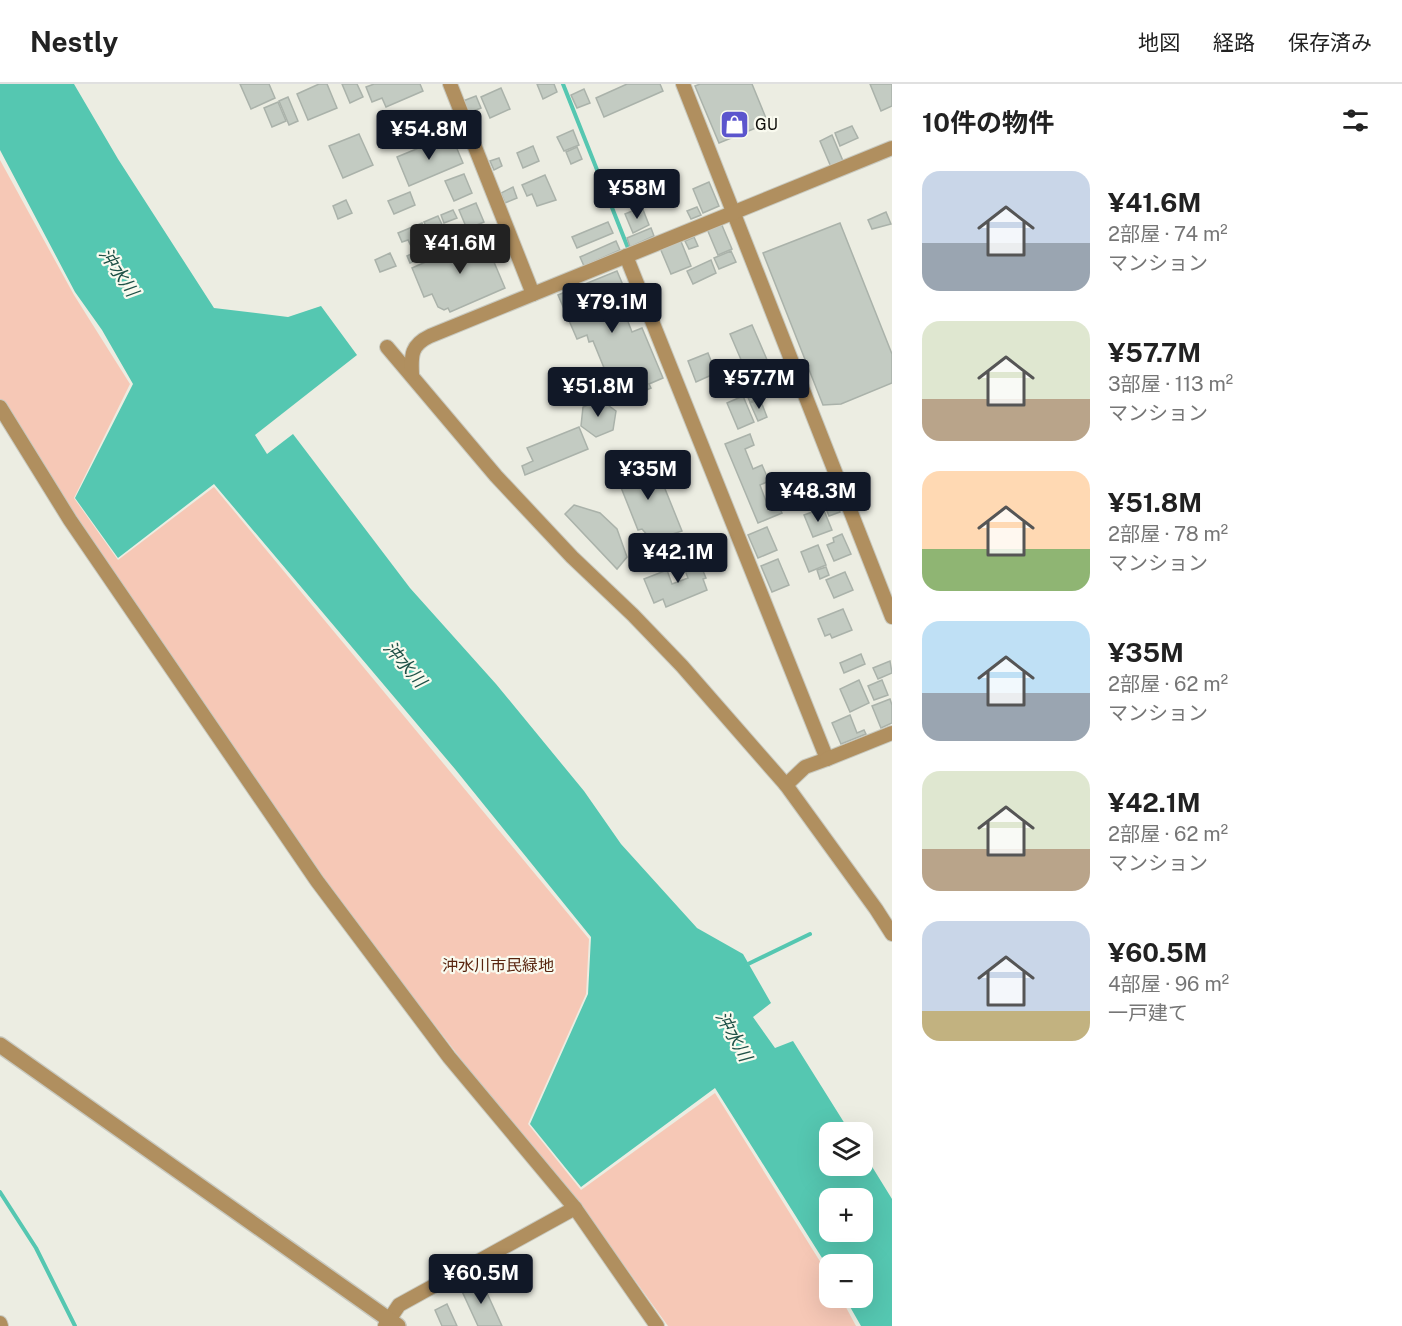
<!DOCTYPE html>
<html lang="ja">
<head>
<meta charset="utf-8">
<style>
  body { margin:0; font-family:"Public Sans","Noto Sans JP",sans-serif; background:#f6f6f6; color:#222; height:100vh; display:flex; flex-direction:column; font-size:22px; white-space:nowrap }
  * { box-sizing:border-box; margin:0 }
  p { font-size:20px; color:#767676 }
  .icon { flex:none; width:33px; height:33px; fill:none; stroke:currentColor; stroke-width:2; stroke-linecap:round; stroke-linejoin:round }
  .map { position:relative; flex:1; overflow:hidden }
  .details { display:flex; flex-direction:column; background:#fff; width:510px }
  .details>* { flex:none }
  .fabs { position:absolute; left:819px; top:1038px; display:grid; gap:12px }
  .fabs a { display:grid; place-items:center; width:54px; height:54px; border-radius:12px; background:#fff; box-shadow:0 6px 24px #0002; font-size:30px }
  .price { position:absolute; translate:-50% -51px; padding:0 14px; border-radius:6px; background:#111827; color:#fff; font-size:20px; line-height:39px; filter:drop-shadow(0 2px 3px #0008) }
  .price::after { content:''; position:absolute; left:50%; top:36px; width:18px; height:14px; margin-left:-9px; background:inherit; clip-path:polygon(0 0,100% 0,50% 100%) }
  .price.on { background:#222; color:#fff }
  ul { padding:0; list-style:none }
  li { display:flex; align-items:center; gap:18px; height:150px; padding:0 30px }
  li span { display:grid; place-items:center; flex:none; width:168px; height:120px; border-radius:18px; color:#555 }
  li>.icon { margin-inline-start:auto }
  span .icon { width:72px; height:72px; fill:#fffc; stroke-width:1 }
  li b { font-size:26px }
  h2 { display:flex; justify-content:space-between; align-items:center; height:72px; padding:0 30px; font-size:26px }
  header { display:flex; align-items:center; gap:36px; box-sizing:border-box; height:84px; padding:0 30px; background:#fff; border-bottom:2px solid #e0e0e0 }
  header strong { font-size:28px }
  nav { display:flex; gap:33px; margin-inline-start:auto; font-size:21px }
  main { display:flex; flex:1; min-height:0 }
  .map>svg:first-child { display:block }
  .green { fill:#f6c8b6 }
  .water { fill:#55c7b1; fill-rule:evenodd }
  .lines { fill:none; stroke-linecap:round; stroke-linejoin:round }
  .stream { stroke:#55c7b1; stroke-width:4 }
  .building { fill:#c3cbc2; stroke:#aab2aa; stroke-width:1.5 }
  .minor-casing { stroke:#c8c9bf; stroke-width:16 }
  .tertiary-casing { stroke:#c8c9bf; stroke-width:18 }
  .minor { stroke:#b08f5f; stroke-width:14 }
  .tertiary { stroke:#b08f5f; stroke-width:15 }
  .labels { text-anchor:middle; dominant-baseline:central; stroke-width:4.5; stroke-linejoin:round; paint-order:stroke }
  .poi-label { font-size:16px; fill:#0c0c08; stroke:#f9faef; text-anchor:start }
  .park-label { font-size:16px; fill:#58240e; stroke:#f9faef }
  .water-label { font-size:18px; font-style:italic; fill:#1f5147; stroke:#f9faef }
</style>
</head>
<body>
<header>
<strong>Nestly</strong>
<nav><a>地図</a><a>経路</a><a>保存済み</a></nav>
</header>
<main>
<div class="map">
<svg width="892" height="1242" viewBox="0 0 892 1242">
  <rect width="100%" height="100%" fill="#ecede2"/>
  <polygon class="green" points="0,76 74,211 130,300 74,414 118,476 214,403 589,855 586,910 528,1040 581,1106 715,1009 821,1179 829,1194 830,1214 841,1214 856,1242 668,1242 598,1145 516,1046 334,811 62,418 0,317"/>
  <path class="water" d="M0,0H74L118,75L214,224L288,233L321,222L357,271L255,351L267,370L293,350L410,504L496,600L584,707L621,760L697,844L743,870L771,919L753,933L775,964L793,957L850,1048H830V1082H862L863,1068L892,1115V1242H861L845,1214H862V1180H830L829,1185L715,1004L581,1103L530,1040L588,910L591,853L455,685L214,400L118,474L75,414L133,300L102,246L75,208L0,66ZM830,1114H862V1148H830Z"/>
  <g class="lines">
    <g class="stream">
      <polyline points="563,0 628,164"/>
      <polyline points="746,881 810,850"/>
      <polyline points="0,1108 36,1164 75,1242"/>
    </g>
  </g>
  <g class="building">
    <polygon points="240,0 269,0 275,14 251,25"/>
    <polygon points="319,0 327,0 337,24 308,36 297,10"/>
    <polygon points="342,0 357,0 363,13 350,19"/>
    <polygon points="374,0 420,0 423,7 386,23 382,14 372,18 366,3"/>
    <polygon points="537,0 554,0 557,8 543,15"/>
    <polygon points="627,0 660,0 663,7 604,33 596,14"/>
    <polygon points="700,0 752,0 768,39 719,59 695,2"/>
    <polygon points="870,0 892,0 892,22 881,27"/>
    <polygon points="501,4 510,25 490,34 481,13"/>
    <polygon points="584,5 590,19 577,24 571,11"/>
    <polygon points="476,12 481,24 468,29 463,17"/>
    <polygon points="288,13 298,37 289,41 279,17"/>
    <polygon points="278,18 286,37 272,43 264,24"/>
    <polygon points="852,42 858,54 840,62 835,49"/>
    <polygon points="573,46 579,61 564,67 557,53"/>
    <polygon points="359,50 373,81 343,94 329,62"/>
    <polygon points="832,51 843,77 831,83 820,57"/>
    <polygon points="443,54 447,64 455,60 463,79 409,102 397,73"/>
    <polygon points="533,62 539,77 523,84 517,69"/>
    <polygon points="577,63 582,75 571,80 566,68"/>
    <polygon points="499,74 502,82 494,86 490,77"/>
    <polygon points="464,90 472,109 454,117 445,97"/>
    <polygon points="545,91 556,116 537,122 532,110 527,112 522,101"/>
    <polygon points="709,98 719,122 703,129 693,105"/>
    <polygon points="513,103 517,114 505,119 501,109"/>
    <polygon points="410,108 415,121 394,130 388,117"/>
    <polygon points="346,116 352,129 338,135 333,122"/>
    <polygon points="476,119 484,138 467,145 459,126"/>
    <polygon points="642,123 649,141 633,149 625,130"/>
    <polygon points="697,123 701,131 691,135 687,127"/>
    <polygon points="453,126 457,134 444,139 441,131"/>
    <polygon points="886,128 891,140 872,145 868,136"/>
    <polygon points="438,132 446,149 432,155 424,138"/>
    <polygon points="608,138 613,149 577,164 572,153"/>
    <polygon points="422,139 432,162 423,166 422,163 413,166 408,156 402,158 398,149"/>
    <polygon points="721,139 732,165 718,171 707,145"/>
    <polygon points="840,139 892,270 892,299 841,320 823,321 763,169"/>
    <polygon points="651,144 654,152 630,163 627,154"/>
    <polygon points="489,150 494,162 488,164 505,204 450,228 448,224 444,226 438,223 432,210 424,213 412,184"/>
    <polygon points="694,153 698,162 689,165 685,157"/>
    <polygon points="680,155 691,182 671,190 660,164"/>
    <polygon points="616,157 620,166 584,182 580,173"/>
    <polygon points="731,167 736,178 719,185 714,174"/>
    <polygon points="416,168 419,175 410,179 407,172"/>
    <polygon points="390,169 396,182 380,188 375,176"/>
    <polygon points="711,176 716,189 693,200 687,187"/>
    <polygon points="617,187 634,227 625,230 632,248 642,244 663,294 649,300 651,304 618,318 593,257 589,258 587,251 577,255 558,211"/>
    <polygon points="752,241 768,278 742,289 738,279 742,278 730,250"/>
    <polygon points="708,269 716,289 696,298 688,277"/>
    <polygon points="605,289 615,312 603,317 594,294"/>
    <polygon points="786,291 790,301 774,308 770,298"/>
    <polygon points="763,300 768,310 750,318 745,307"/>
    <polygon points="743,312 754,338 738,345 727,319"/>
    <polygon points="760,315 767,333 758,337 750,319"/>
    <polygon points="601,316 616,327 613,346 596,353 581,342 583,323"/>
    <polygon points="579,343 588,365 525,391 522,382 533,377 527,364"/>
    <polygon points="750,350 754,361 745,365 753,385 762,381 769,397 760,401 767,420 776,416 782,429 758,439 725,360"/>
    <polygon points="628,380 629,382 640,381 647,389 657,385 682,447 657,455 650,454 642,445 638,446 614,386"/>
    <polygon points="836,418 840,428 829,432 825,422"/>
    <polygon points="574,421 600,429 617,445 627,473 617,485 565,430"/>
    <polygon points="823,424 832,446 813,453 804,431"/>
    <polygon points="767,443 777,466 758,474 748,451"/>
    <polygon points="842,450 851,470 834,477 827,461 834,458 833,454"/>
    <polygon points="818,461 826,481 809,488 801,468"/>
    <polygon points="696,470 706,494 703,495 707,506 666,523 663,515 654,519 644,495 667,486 672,500 688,494 681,476"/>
    <polygon points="778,475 789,501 772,508 761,482"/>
    <polygon points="826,483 829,491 820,495 817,486"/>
    <polygon points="845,488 853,506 834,514 826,496"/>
    <polygon points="843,525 852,546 832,554 830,550 825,552 818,535"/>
    <polygon points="861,570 865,580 844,589 840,579"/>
    <polygon points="890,577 892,589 878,595 873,584"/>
    <polygon points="859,596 869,619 850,628 840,605"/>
    <polygon points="882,596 888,611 874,616 868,602"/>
    <polygon points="890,615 892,621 892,639 881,644 872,622"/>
    <polygon points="850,631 857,649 864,646 866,650 841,660 832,639"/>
    <polygon points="481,1196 502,1242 478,1242 461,1205"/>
    <polygon points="447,1220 457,1242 442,1242 435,1226"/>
  </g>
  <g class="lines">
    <defs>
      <g id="minor">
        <polyline points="450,0 533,210"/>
        <polyline points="683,0 892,533"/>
        <polyline points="626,172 827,675 805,683 786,701"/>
        <polyline points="387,263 496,392 572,473 633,531 682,582 786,701 876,825 892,850"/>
        <path d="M412,290C411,271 411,261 430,252L892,64"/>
        <polyline points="0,323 70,436 317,797 449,973 575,1124 657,1242"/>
        <polyline points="827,675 892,649"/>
        <polyline points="0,1239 1,1242"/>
        <polyline points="385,1242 399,1221 575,1124"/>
      </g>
      <polyline id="tertiary" points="0,961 398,1242"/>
    </defs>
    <use href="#minor" class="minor-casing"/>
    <use href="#tertiary" class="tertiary-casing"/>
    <use href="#minor" class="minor"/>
    <use href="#tertiary" class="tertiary"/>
  </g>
  <defs>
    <symbol id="shop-square" viewBox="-11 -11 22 22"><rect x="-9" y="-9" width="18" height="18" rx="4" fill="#5b55cd" stroke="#f9faef"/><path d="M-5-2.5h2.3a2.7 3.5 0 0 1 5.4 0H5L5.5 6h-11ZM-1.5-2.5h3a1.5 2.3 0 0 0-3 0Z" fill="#fff"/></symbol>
  </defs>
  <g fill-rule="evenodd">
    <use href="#shop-square" x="718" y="24" width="33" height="33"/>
  </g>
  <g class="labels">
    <g class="poi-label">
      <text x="755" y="40">GU</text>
    </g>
    <g class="park-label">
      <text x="498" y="881">沖水川市民緑地</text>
    </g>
    <g class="water-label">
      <text transform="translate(119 188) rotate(56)">沖水川</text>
      <text transform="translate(405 580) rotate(49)">沖水川</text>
      <text transform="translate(734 952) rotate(61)">沖水川</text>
    </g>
  </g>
</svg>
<div class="fabs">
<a><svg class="icon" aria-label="layers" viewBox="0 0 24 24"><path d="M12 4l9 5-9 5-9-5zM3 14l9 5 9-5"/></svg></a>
<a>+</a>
<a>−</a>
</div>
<b class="price" style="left:429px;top:77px">¥54.8M</b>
<b class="price" style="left:637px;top:136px">¥58M</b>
<b class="price on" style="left:460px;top:191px">¥41.6M</b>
<b class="price" style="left:612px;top:250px">¥79.1M</b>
<b class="price" style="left:759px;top:326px">¥57.7M</b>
<b class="price" style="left:598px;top:334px">¥51.8M</b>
<b class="price" style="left:648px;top:417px">¥35M</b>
<b class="price" style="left:818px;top:439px">¥48.3M</b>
<b class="price" style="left:678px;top:500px">¥42.1M</b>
<b class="price" style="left:481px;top:1221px">¥60.5M</b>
</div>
<section class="details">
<h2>10件の物件<svg class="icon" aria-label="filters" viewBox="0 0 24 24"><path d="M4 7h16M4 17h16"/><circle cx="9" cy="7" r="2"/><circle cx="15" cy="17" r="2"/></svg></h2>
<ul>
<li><span style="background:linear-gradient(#c9d6e8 60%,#9aa5b1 0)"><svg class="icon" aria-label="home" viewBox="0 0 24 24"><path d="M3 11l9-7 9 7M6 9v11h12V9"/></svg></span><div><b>¥41.6M</b><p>2部屋 · 74 m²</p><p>マンション</p></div></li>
<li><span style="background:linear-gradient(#dfe7d0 65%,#b9a48a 0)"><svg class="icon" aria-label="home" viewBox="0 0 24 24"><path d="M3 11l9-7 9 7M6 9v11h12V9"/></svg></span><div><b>¥57.7M</b><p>3部屋 · 113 m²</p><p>マンション</p></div></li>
<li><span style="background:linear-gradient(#ffd9b3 65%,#8fb573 0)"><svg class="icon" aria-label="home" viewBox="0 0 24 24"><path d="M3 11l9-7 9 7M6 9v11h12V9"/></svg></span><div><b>¥51.8M</b><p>2部屋 · 78 m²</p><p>マンション</p></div></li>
<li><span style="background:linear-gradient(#bfe0f5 60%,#9aa5b1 0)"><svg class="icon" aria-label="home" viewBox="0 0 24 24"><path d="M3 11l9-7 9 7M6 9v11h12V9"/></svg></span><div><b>¥35M</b><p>2部屋 · 62 m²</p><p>マンション</p></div></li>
<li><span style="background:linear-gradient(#dfe7d0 65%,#b9a48a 0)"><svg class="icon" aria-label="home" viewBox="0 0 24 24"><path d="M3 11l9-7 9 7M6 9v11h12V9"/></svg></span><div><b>¥42.1M</b><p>2部屋 · 62 m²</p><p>マンション</p></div></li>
<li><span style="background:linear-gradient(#c9d6e8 75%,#c2b280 0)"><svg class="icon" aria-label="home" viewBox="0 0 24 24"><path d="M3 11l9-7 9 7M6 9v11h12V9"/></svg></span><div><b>¥60.5M</b><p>4部屋 · 96 m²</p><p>一戸建て</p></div></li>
</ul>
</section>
</main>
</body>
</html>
